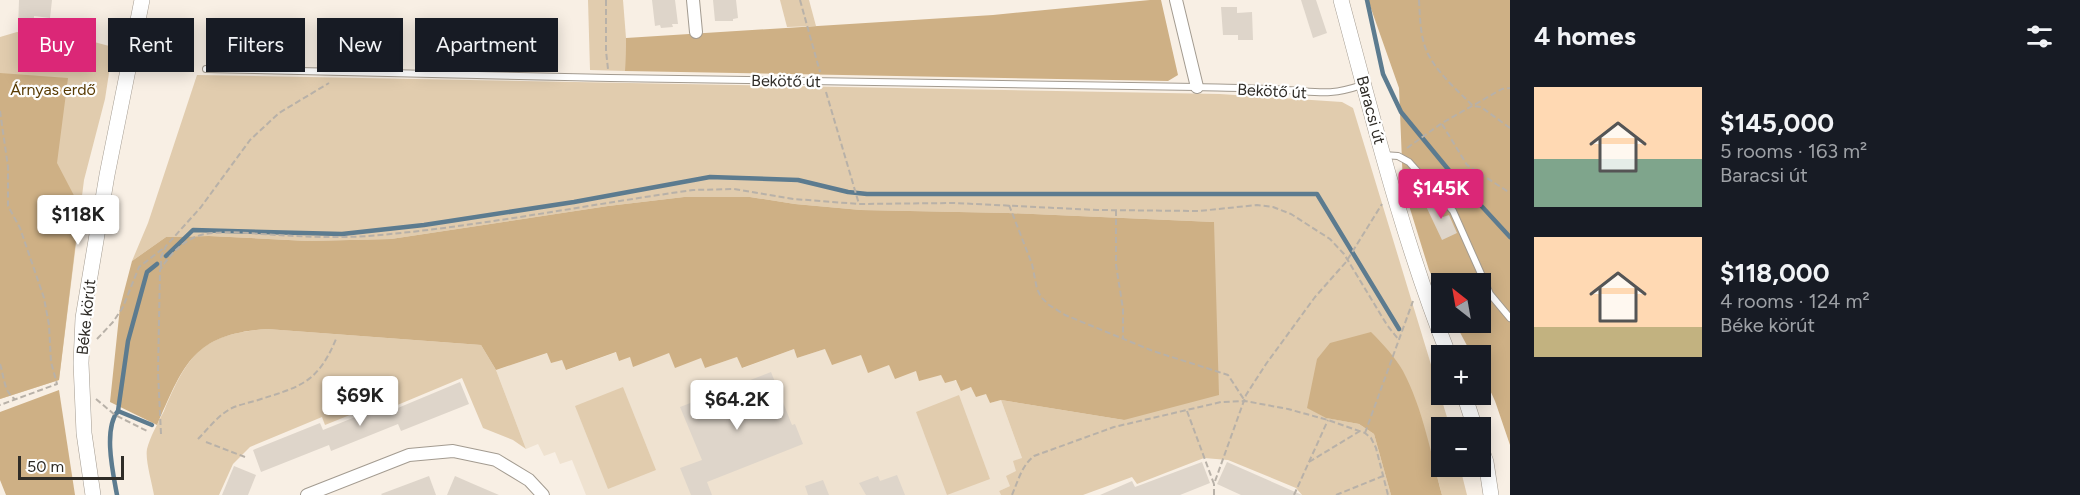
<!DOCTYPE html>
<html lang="en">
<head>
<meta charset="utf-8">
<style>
  body { margin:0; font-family:Figtree,sans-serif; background:#20242c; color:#f1f3f6; height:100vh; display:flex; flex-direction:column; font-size:22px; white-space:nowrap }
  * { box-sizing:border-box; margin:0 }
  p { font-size:20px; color:#9ea1a6 }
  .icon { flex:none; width:33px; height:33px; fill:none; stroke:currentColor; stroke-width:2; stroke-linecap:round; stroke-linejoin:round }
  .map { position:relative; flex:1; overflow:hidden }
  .drawer { display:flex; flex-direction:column; background:#171b24; width:570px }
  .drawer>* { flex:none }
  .hud { position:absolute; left:18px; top:18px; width:570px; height:54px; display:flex; gap:12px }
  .needle { width:39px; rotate:329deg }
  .fabs { position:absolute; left:1431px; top:273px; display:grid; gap:12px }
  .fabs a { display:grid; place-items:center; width:60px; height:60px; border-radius:0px; background:#171b24; box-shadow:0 3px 15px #0003; font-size:30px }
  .scale { position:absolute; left:18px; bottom:15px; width:106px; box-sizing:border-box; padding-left:6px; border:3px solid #2f2c27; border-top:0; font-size:16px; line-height:21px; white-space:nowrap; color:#2f2c27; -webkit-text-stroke:4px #fff; paint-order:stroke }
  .price { position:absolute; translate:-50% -51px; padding:0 14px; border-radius:6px; background:#fff; color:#222; font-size:20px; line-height:39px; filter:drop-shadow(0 2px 3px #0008) }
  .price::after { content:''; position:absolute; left:50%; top:36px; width:18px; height:14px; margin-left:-9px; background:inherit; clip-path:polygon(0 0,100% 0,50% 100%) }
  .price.current { background:#db2777; color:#fff }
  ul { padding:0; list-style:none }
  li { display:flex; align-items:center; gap:18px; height:150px; padding:0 24px }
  li span { display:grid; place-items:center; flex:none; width:168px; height:120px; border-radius:0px; color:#555 }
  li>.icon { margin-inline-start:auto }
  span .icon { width:72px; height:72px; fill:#fffc; stroke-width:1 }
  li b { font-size:26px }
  h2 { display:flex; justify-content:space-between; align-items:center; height:72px; padding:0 24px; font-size:26px }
  .tag { padding:0 21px; border-radius:0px; background:#171b24; box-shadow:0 3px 15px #0003; font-size:21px; line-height:54px }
  .tag.current { background:#db2777; color:#fff }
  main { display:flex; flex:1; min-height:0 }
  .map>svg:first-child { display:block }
  .built { fill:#efe2d0 }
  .green { fill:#e1ccae }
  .forest { fill:#ceb085 }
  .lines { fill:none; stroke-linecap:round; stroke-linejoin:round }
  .stream { stroke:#5c7b8f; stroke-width:4.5 }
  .building { fill:#ded5ca }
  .service-casing { stroke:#a39b90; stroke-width:8 }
  .minor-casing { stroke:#a39b90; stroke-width:14 }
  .tertiary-casing { stroke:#a39b90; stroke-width:16 }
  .path { stroke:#b8b1a8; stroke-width:2; stroke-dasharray:6 3; stroke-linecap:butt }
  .service { stroke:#fff; stroke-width:6 }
  .minor { stroke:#fff; stroke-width:12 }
  .tertiary { stroke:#fff; stroke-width:15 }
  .labels { text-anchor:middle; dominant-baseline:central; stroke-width:4.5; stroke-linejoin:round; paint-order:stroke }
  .street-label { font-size:16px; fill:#2f2c27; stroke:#fff }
  .park-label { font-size:16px; fill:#5a3c04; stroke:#fff }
</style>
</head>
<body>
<main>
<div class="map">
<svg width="1510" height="495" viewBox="0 0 1510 495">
  <rect width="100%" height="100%" fill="#f8efe4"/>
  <polygon class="built" points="794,349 797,358 825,349 861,355 890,365 941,375 987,394 990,403 1001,400 1022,458 1010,486 999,491 1001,495 586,495 572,460 560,464 555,452 544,456 538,444 526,449 496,370 548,353 562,360 567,370 617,352 630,357 669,353 701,358 705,368 737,357 743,368"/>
  <g class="green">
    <polygon points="588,0 623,0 626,38 625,71 590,70"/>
    <polygon points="780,0 809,0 816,26 787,27"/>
    <polygon points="17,32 79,38 113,47 105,99 84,180 59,380 0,399 0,37"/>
    <polygon points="197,75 1220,94 1342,102 1353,108 1450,427 1442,428 1442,466 1460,467 1467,495 1442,495 1426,435 1310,409 1327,418 1359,424 1374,434 1391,495 1302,495 1296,488 1228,460 1204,458 1137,484 1132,477 1083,495 1001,495 999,491 1010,486 1006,476 1016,471 1013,461 1022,458 1001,400 1124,420 1214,222 1008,213 861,210 795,204 750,197 684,197 608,206 391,239 308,241 209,236 166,237 132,261 148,223"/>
    <path d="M267,329L481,345L496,370L526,449L513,440L483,428L462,378L395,406L392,398L325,425L322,417L250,447L233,464L219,495H154C152,483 145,460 147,449C150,437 158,423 164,411C188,354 202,334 267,329Z"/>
    <polygon points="623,387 656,470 608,489 575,406"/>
    <polygon points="959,395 990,479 947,495 916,412"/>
  </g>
  <g class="forest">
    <polygon points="1150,0 1161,0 1178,75 1168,81 625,71 626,38 993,15"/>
    <polygon points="1368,0 1510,0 1510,445 1495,401 1481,371 1480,356 1472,355 1455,323 1480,322 1480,284 1442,284 1441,295 1429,270 1403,186 1399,88"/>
    <polygon points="0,73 68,78 57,163 80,207 59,380 0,399"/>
    <path d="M684,197H750L795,204L861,210L1008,213L1214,222L1219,395L1124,420L1001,400L990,403L986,394L976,397L971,387L961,391L956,380L945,383L941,375L919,381L916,371L895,379L889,365L868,373L861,355L832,365L825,349L797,358L794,349L742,368L737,357L705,368L701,358L675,368L669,353L633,367L630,357L619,361L616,352L566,370L562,360L551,363L547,353L496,370L481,345L267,329C193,334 184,364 157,425L110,402L120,307L132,261L166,237L209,236L308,241L391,239L608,206Z"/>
    <path d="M1371,332C1383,344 1395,357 1403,371C1423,409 1431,454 1442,495H1391L1374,434L1359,424L1326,418L1307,408L1317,359L1330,343Z"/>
    <polygon points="59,390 75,495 6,495 0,480 0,412"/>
  </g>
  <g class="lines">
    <g class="stream">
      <polyline points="1367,0 1383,74 1401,112 1452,174 1510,237"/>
      <polyline points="166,256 193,230 342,234 424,225 574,202 710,177 798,180 848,192 867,194 1317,194 1399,329"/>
      <polyline points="118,411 152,425"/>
      <path d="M117,495C113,473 103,429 118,411L128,341L147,272L157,264"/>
    </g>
  </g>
  <g class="building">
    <polygon points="19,0 52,0 50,18 34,16 34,29 18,28"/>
    <polygon points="652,0 675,0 678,24 672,24 673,27 661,28 660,25 655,26"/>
    <polygon points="713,0 736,0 738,18 733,19 733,21 715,21"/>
    <polygon points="1301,0 1316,0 1327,33 1313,38"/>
    <polygon points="1221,7 1237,7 1237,13 1252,12 1253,40 1238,40 1238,35 1223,35"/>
    <polygon points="1434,198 1443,217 1449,215 1457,233 1442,240 1424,202"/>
    <polygon points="771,372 792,425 795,424 803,444 707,482 712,495 691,495 680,468 702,460 680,407"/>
    <polygon points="460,382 469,404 401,431 398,424 331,451 329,445 261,472 253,450 320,423 323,430 390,403 393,410"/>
    <polygon points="1202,462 1210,483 1180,495 1100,495 1132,481 1135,487"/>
    <polygon points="1227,462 1302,495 1241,495 1217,484"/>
    <polygon points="234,466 256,475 248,495 222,495"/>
    <polygon points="897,475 905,495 866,495 859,483 878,476 880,481"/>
    <polygon points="429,476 436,495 382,495 381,494"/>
    <polygon points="455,476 471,483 499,495 447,495"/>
    <polygon points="823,480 829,495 808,495 805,486"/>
  </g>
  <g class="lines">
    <defs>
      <g id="service">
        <path d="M206,69L610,78L1197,87C1227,88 1257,88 1287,90C1319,92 1330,96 1362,85"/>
        <polyline points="1383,155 1398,156 1409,162 1453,211 1490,294 1510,318"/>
      </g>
      <g id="minor">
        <polyline points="693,0 696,32"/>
        <polyline points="1176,0 1197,87"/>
        <polyline points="307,495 409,455 453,451 496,460 529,480 543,495"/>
      </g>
      <g id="tertiary">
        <path d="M1341,0C1373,119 1403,241 1449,356"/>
        <polyline points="1464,394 1475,428"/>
        <polyline points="1480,446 1486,462 1491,495"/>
        <polyline points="93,495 84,433 81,363 83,318 107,175 142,0"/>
      </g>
    </defs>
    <use href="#service" class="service-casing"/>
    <use href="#minor" class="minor-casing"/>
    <use href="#tertiary" class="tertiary-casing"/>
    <g class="path">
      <polyline points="606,0 606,51 608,69"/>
      <polyline points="800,0 820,72"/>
      <path d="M1419,0C1420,17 1420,36 1427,52C1437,73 1457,90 1473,106L1481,107L1510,128"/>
      <polyline points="826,92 859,204"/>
      <polyline points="0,111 8,167 8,206 20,228 44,298 49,325 51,362 57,384 0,405"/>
      <polyline points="1442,124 1467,165 1510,193"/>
      <polyline points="1407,148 1442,123 1502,89 1510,88"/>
      <polyline points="1009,205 1032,264 1037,289 1041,297 1049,305 1065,315 1153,351 1228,375 1245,401"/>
      <polyline points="1116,210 1116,265 1123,309 1123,339"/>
      <polyline points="161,267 161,257 166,246 201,207 250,140 279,113 329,83"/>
      <polyline points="97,339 113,322 123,307 139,267 165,247"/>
      <path d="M0,364C4,376 4,393 15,399"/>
      <polyline points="96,399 115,415 147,431"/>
      <polyline points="1187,411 1214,484 1246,395 1266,364 1315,297 1346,262 1382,204"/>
      <polyline points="1365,433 1413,301"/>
      <path d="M161,434L158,372L160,270C171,253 185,238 205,234C229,230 255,234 278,235C308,237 338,238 369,236C477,227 585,205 693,190L734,189L794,199L859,204L955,203L1097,210L1199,211L1257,205L1273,207L1291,214L1330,239L1344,254L1387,325L1399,340"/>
      <path d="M198,439C208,429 218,415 232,408C239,405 247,403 255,401C298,387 317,385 336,339"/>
      <polyline points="206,442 245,457"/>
      <polyline points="1309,462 1360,431"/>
      <path d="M1012,495C1018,481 1022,465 1034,456L1114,427L1221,402L1245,401L1288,409L1328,420L1365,433L1371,438L1376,448L1388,495"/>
      <polyline points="1214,495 1214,484"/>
      <polyline points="1294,495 1328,420"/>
      <polyline points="1336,495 1383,476"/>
    </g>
    <use href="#service" class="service"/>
    <use href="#minor" class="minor"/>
    <use href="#tertiary" class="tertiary"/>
  </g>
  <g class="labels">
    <g class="street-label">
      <text transform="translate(786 81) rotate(1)">Bekötő út</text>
      <text transform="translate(1272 91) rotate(3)">Bekötő út</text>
      <text transform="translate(1371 110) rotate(75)">Baracsi út</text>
      <text transform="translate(86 317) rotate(-84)">Béke körút</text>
    </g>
    <g class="park-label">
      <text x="53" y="89">Árnyas erdő</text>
    </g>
  </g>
</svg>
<div class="fabs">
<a><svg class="needle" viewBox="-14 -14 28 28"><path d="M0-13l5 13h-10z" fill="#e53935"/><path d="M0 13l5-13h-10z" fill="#9ea1a6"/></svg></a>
<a>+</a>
<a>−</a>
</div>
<div class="scale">50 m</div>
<b class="price current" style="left:1441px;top:220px">$145K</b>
<b class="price" style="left:78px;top:246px">$118K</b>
<b class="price" style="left:360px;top:427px">$69K</b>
<b class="price" style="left:737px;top:431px">$64.2K</b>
<div class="hud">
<a class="tag current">Buy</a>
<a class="tag">Rent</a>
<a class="tag">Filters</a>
<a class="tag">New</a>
<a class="tag">Apartment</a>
</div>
</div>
<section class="drawer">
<h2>4 homes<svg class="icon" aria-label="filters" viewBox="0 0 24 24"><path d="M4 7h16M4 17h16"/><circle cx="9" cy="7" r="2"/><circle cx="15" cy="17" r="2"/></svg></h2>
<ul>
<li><span style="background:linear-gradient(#ffd9b3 60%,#7fa58c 0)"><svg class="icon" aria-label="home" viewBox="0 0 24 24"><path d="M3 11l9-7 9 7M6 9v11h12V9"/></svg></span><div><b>$145,000</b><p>5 rooms · 163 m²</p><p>Baracsi út</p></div></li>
<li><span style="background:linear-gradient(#ffd9b3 75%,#c2b280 0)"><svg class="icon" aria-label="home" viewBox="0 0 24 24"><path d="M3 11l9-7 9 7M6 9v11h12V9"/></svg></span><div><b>$118,000</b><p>4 rooms · 124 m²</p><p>Béke körút</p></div></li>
</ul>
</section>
</main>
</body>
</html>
